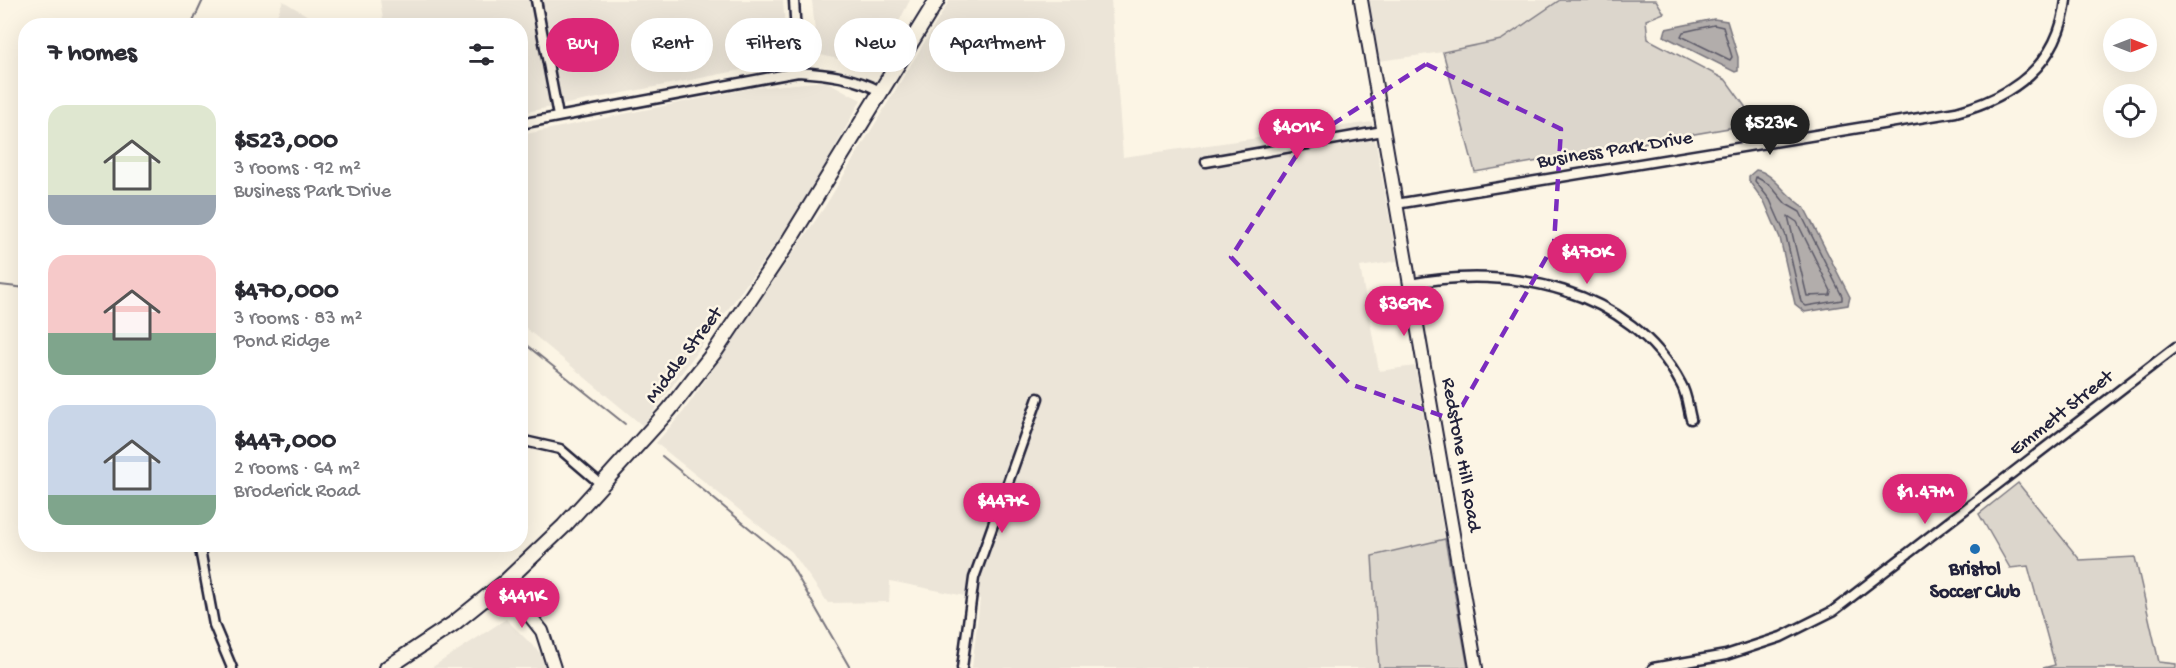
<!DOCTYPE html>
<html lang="en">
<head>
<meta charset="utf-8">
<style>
  body { margin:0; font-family:"Gochi Hand",sans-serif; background:#f2f2f3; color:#2b2b33; height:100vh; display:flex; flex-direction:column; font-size:22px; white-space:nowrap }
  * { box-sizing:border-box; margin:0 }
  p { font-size:20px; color:#7c7c81 }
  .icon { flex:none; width:33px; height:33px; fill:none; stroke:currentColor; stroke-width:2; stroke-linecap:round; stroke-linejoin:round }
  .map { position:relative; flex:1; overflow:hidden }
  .panel { position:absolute; left:18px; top:18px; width:510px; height:534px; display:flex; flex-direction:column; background:#fff; border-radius:24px; box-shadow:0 6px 24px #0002 }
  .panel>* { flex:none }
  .banner { position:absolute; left:546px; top:18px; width:570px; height:54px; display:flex; gap:12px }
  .needle { width:39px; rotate:90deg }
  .controls { position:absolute; left:2103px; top:18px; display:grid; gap:12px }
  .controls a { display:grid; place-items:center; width:54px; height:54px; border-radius:50%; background:#fff; box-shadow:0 6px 24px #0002; font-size:30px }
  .price { position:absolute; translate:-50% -51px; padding:0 14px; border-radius:21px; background:#db2777; color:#fff; font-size:20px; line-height:39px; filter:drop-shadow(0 2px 3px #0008) }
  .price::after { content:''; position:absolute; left:50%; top:36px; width:18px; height:14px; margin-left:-9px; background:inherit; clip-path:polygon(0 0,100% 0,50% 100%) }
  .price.on { background:#222; color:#fff }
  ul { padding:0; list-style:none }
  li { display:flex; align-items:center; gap:18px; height:150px; padding:0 30px }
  li span { display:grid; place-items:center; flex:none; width:168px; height:120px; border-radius:18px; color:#555 }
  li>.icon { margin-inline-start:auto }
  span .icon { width:72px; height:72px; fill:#fffc; stroke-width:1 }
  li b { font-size:26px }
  h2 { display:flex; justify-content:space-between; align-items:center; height:72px; padding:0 30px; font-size:26px }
  .pill { padding:0 21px; border-radius:27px; background:#fff; box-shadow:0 6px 24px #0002; font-size:21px; line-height:54px }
  .pill.on { background:#db2777; color:#fff }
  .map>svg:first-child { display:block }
  .built { fill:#ece5d8 }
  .green { fill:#dcd6cc; stroke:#7f7c84; stroke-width:1.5 }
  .water { fill:#b2adab; stroke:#78757e; stroke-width:1.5 }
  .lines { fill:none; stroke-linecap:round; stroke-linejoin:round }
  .shore { stroke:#5c5a68; stroke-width:1.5 }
  .stream { stroke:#78757e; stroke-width:2 }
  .minor-casing { stroke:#22223b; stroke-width:13 }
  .secondary-casing { stroke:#22223b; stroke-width:16 }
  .primary-casing { stroke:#22223b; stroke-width:18 }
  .minor { stroke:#fcf5e5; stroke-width:8 }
  .secondary { stroke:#fcf5e5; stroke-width:12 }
  .primary { stroke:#fcf5e5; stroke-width:14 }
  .marked { fill:none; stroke:#7b2cbf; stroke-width:4.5; stroke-dasharray:12 8; stroke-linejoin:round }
  .poi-dot { fill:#1f6fb2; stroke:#fcf5e5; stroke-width:2 }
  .labels { text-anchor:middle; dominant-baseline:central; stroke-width:5; stroke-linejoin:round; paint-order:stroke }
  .street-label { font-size:20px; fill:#22223b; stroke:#fcf5e5 }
  .poi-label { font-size:20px; font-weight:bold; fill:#22223b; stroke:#fcf5e5 }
</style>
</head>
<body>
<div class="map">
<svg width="2176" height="668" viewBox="0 0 2176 668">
  <rect width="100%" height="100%" fill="#fcf5e5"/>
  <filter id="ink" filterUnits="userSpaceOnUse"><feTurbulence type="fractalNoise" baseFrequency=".0167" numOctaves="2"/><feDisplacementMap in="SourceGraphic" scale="12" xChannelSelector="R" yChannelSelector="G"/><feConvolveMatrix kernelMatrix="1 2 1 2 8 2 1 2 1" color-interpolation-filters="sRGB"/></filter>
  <g filter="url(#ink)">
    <g class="built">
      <polygon points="380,0 783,0 787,61 521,113 520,26 384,25"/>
      <polygon points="812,0 910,0 875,68 817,54"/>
      <polygon points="950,0 1111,0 1123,157 1372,122 1397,261 1360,267 1379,371 1415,366 1445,539 1372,556 1379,668 972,668 980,599 890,581 889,602 828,603 792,552 656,443 684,411 824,208"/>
      <polygon points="1368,0 1560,0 1501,40 1443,52 1379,61"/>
      <polygon points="283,1 323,25 273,25"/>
      <polygon points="826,81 861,100 801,209 643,426 521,324 521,135 752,88"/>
      <polygon points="506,619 544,657 545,668 431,668"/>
    </g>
    <g class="green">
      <polygon points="1560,0 1656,0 1664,13 1646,20 1648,39 1726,80 1749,112 1746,125 1475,172 1443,52 1501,40"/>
      <polygon points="2018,483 2080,560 2135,557 2159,662 2176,664 2176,668 2043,668 2055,665 2028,566 2010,568 1979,514"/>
      <polygon points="1445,539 1468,668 1379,668 1372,556"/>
    </g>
    <g class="water">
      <polygon points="1714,19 1727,21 1738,57 1738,71 1735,72 1664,36 1666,29"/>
      <path d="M1756,170C1773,172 1787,198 1804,207L1850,297L1848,305L1805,312L1795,304L1780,238L1765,203L1749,181V176Z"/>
    </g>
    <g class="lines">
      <g class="shore">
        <polygon points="1714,25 1723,27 1732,57 1730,60 1681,36 1683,32"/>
        <polygon points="1756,177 1770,185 1786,204 1800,212 1842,296 1842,300 1806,306 1801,302 1786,236 1770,200 1755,181"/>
        <polygon points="1788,216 1797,222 1831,291 1830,295 1807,296"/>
      </g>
      <g class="stream">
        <polyline points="191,26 203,0"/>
        <polyline points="0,285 26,288"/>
        <polyline points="520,340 625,424"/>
        <polyline points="662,456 788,560 850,668"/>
      </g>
      <defs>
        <g id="minor">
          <polyline points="536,0 558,116"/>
          <polyline points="794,0 798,72"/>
          <path d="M520,124L798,72C828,74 853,77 880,91"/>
          <polyline points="1206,162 1383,131"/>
          <path d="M1396,204L1956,112C2013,97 2059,64 2066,0"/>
          <path d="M1410,284C1508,264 1631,288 1681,384C1687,394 1688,408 1691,419"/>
          <polyline points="520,440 560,449 602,485"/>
          <polyline points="199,544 214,625 232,668"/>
          <polyline points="962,668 974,578 1038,398"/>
          <polyline points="1653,668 1726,655 1781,637 1833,611 2176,347"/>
        </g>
        <g id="secondary">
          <polyline points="1361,0 1476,668"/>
          <polyline points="504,583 542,631 554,668"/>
        </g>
        <polyline id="primary" points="387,668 453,624 504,583 564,526 669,410 716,350 787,244 937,0"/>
      </defs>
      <use href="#minor" class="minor-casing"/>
      <use href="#secondary" class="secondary-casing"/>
      <use href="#primary" class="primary-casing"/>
      <use href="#minor" class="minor"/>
      <use href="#secondary" class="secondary"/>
      <use href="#primary" class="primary"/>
    </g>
  </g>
  <path class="marked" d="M1426,64L1561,129L1554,244L1454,420L1350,384L1231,257L1305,142Z"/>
  <circle class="poi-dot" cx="1975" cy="549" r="6"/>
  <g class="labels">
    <g class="street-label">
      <text transform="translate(1615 151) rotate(-9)">Business Park Drive</text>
      <text transform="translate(685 356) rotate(-53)">Middle Street</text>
      <text transform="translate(2062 414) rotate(-38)">Emmett Street</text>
      <text transform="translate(1460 455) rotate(80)">Redstone Hill Road</text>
    </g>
    <g class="poi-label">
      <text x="1975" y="570">Bristol<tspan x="1975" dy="23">Soccer Club</tspan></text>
    </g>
  </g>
</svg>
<div class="controls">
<a><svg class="needle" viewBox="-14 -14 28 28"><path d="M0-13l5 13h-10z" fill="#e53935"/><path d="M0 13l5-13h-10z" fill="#7c7c81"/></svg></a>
<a><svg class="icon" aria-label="locate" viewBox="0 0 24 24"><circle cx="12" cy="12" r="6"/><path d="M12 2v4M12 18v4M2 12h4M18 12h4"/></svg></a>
</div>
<b class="price on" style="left:1770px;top:156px">$523K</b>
<b class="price" style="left:1297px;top:160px">$401K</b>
<b class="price" style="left:1587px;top:285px">$470K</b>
<b class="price" style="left:1404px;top:337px">$369K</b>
<b class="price" style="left:1925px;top:525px">$1.47M</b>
<b class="price" style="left:1002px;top:534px">$447K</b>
<b class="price" style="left:522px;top:629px">$441K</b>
<div class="banner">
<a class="pill on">Buy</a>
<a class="pill">Rent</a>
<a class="pill">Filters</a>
<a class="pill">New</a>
<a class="pill">Apartment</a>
</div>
<section class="panel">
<h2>7 homes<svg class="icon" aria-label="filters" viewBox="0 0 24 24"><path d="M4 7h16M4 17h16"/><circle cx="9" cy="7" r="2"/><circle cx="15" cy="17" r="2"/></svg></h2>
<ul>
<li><span style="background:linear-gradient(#dfe7d0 75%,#9aa5b1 0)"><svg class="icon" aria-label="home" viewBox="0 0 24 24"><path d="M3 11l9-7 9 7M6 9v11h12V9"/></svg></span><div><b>$523,000</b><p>3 rooms · 92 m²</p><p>Business Park Drive</p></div></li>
<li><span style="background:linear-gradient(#f6c9c9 65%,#7fa58c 0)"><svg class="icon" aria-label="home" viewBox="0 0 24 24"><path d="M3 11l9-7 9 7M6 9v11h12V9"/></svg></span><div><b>$470,000</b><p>3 rooms · 83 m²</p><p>Pond Ridge</p></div></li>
<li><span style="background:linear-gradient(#c9d6e8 75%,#7fa58c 0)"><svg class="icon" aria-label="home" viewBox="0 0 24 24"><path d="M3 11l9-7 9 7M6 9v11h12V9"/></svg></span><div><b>$447,000</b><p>2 rooms · 64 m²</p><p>Broderick Road</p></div></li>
</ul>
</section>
</div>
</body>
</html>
